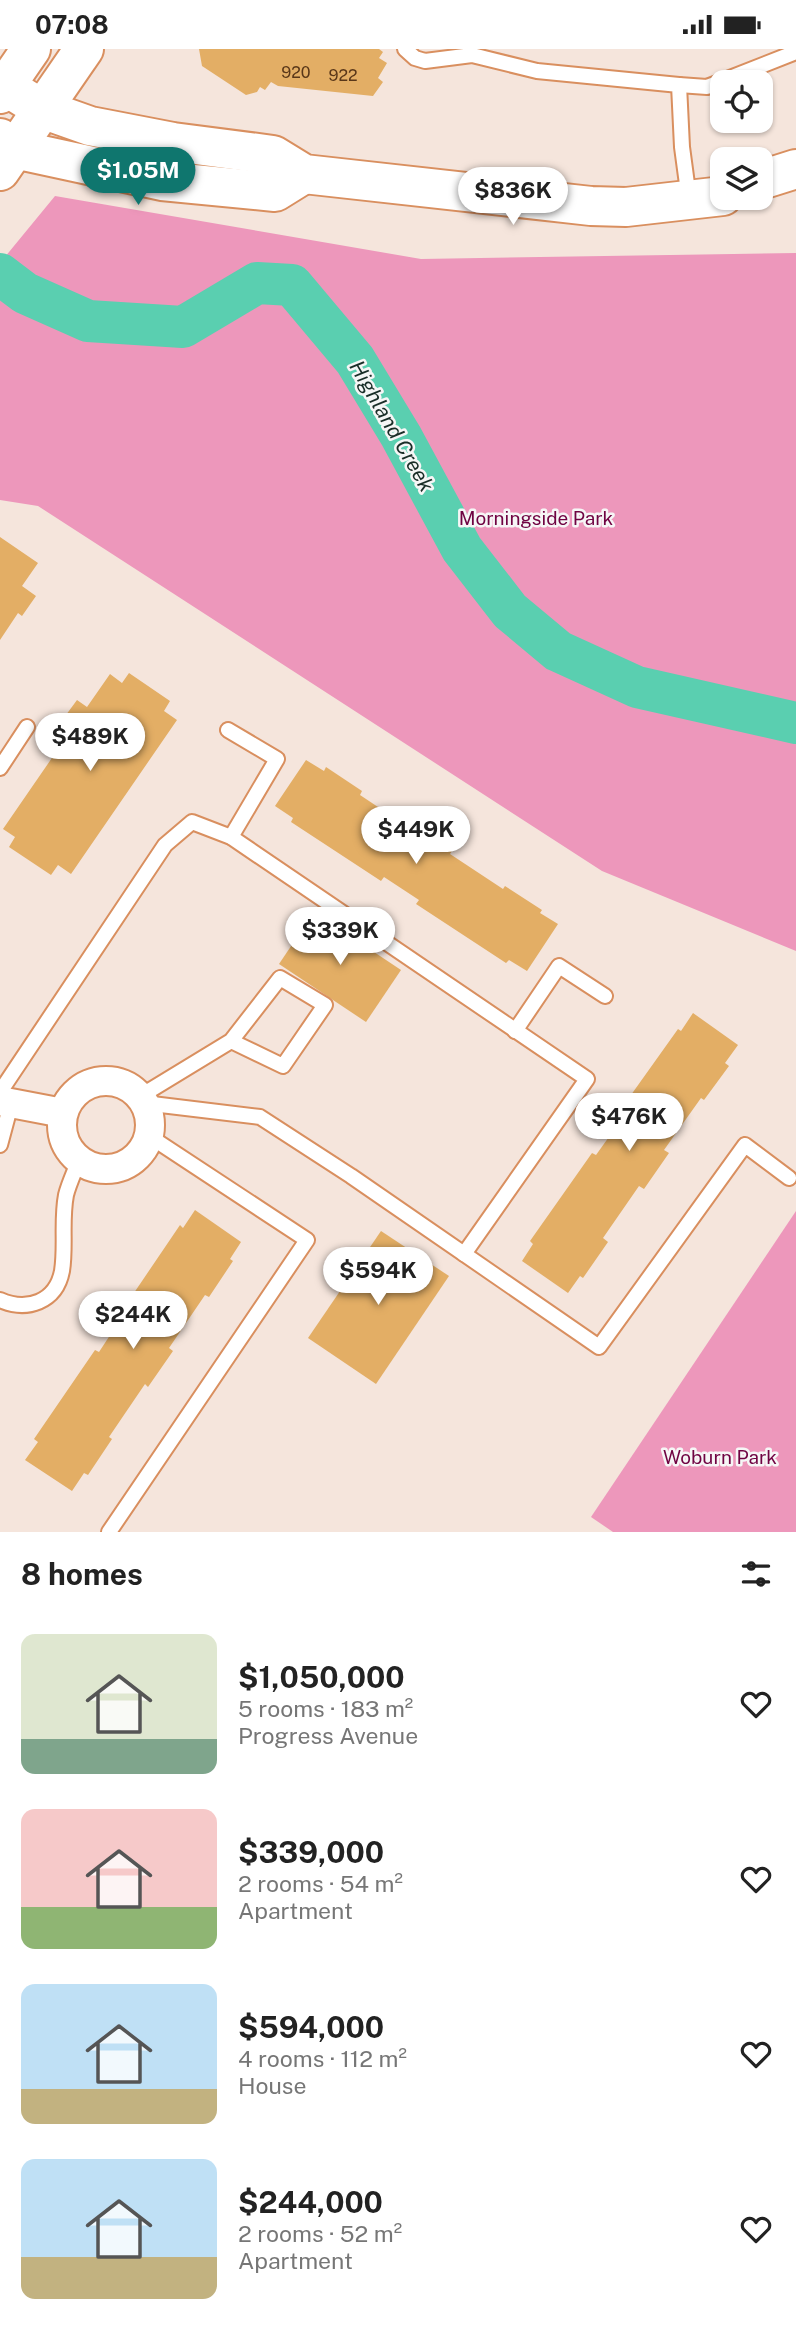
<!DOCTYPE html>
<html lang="en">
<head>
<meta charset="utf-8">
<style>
  body { margin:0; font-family:"Public Sans",sans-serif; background:#f6f6f6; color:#222; height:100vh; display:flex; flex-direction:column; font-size:26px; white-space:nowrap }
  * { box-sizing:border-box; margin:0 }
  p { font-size:23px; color:#767676 }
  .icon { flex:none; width:38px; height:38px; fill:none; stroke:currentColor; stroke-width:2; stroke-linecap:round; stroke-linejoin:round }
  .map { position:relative; height:1483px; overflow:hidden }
  .details { display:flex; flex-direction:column; background:#fff; flex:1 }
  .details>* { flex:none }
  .controls { position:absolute; left:710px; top:21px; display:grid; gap:14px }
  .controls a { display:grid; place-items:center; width:63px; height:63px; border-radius:14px; background:#fff; box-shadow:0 2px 5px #0004; font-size:35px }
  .price { position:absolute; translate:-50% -60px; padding:0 16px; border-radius:24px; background:#fff; color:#222; font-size:23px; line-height:46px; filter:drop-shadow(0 2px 4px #0008) }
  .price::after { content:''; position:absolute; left:50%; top:42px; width:21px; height:16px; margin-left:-10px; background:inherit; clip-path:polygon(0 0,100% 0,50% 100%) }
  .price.on { background:#0f766e; color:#fff }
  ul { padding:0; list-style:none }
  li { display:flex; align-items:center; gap:21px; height:175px; padding:0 21px }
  li span { display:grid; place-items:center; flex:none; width:196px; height:140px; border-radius:14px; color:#555 }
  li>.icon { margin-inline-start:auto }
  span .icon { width:84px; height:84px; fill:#fffc; stroke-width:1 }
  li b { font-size:30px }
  h2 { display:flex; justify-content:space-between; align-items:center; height:84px; padding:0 21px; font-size:30px }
  .status { display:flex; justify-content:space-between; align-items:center; height:49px; padding:0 35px; background:#fff; direction:ltr }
  .status svg { height:19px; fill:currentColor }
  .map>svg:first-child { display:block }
  .green { fill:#ed97bb }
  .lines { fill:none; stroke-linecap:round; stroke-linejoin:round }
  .river { stroke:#5acfb0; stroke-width:42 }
  .building { fill:#e3ae65 }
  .lane-casing { stroke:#d98f5f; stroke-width:18 }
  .street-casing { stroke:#d98f5f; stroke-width:32 }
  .secondary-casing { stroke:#d98f5f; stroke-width:42 }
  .primary-casing { stroke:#d98f5f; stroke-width:42 }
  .lane { stroke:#fff; stroke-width:14 }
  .street { stroke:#fff; stroke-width:28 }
  .secondary { stroke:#fff; stroke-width:38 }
  .primary { stroke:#fff; stroke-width:38 }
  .labels { text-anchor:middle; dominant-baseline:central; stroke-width:5; stroke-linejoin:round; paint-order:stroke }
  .number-label { font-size:16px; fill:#593719 }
  .park-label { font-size:19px; fill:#6f0342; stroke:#f6f6f6 }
  .water-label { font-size:21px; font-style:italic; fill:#1a2e28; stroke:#f6f6f6 }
</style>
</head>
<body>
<div class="status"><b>07:08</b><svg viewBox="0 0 49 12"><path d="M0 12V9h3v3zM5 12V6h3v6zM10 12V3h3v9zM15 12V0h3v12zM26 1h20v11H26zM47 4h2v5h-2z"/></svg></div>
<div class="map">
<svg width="796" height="1483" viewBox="0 0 796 1483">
  <rect width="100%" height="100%" fill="#f5e5dc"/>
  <g class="green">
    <polygon points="55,147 421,210 796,204 796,902 602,822 38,457 0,451 0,214"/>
    <polygon points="796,1162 796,1483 613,1483 591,1468"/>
  </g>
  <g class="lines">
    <polyline class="river" points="0,225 25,244 88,272 183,278 257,234 292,236 355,311 401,387 462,500 510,562 558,602 637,638 796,674"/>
  </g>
  <g class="building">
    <polygon points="199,0 379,0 383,3 379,9 387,14 378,29 383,33 373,47 278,37 271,33 265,41 260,38 257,43 246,46 202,17"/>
    <polygon points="0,488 38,514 22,537 36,547 22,567 18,564 0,591"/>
    <polygon points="129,624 170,652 164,662 177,671 71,825 58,816 51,826 9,798 15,788 3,780 65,690 60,686 68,673 63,670 77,651 87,658 110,625 122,634"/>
    <polygon points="306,711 324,722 326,718 362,742 360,746 414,782 416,778 452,802 450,805 503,840 505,837 542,861 540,864 558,875 527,922 509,911 506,914 416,855 419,851 384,828 381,832 291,773 293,769 275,757"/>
    <polygon points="314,863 401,921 366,973 279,915"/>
    <polygon points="693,964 738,996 725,1014 729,1017 704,1051 701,1049 664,1101 669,1104 644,1140 639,1137 603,1189 608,1193 583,1229 580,1227 568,1244 522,1212 533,1195 530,1192 592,1104 596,1106 621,1071 616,1067 678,980 681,982"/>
    <polygon points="195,1161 241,1193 230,1210 233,1212 209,1248 205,1246 169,1299 173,1302 148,1338 145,1335 109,1388 112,1390 88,1426 84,1424 72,1442 25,1411 38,1393 34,1390 95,1301 99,1303 122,1268 119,1266 180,1176 183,1179"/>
    <polygon points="381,1182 449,1227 376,1335 308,1289"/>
  </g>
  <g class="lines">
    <defs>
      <g id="lane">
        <polyline points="405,0 415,9 425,12 472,6 537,22 679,36 682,98 689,150"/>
        <polyline points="679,36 707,38 796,3"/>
        <polyline points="228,681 277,710 231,788"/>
        <polyline points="0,719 27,678"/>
        <polyline points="515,982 559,917 605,947"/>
        <polyline points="0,1043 165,796 192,773 231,788 587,1030 464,1205"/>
        <polyline points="139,1048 231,992 280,929 325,956 283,1017 231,992"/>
        <polyline points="144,1054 260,1068 351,1127 599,1298 745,1096 789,1129"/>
        <polyline points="0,1096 11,1055"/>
        <path d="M0,1251C27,1263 56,1253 62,1222C66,1197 61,1172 66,1146C69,1134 75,1122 79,1111"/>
        <polyline points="109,1483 307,1191 149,1087"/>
      </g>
      <g id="street">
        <circle cx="106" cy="1076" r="44"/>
        <polyline points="0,1052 63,1064"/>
      </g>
      <g id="secondary">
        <polyline points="0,34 42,60 90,77 173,93 273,106 304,125 591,157 626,158 723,147"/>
        <polyline points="0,89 14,100 162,132 275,143 304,125"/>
        <polyline points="761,131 796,120"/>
      </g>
      <g id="primary">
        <polyline points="0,45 31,0"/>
        <polyline points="0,122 84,0"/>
      </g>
    </defs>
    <use href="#lane" class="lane-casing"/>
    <use href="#street" class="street-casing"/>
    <use href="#secondary" class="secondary-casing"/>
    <use href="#primary" class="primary-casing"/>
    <use href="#lane" class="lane"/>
    <use href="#street" class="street"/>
    <use href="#secondary" class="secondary"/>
    <use href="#primary" class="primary"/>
  </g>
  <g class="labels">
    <g class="number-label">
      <text x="296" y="23">920</text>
      <text x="343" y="26">922</text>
    </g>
    <g class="park-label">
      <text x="536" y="469">Morningside Park</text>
      <text x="720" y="1408">Woburn Park</text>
    </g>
    <g class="water-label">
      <text transform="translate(392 377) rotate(60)">Highland Creek</text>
    </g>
  </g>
</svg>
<div class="controls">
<a><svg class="icon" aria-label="locate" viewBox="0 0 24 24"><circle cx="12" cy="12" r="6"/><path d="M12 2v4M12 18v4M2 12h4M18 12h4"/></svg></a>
<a><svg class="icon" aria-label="layers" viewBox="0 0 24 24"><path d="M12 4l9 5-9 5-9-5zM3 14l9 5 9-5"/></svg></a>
</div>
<b class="price on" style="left:138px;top:158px">$1.05M</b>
<b class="price" style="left:513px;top:178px">$836K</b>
<b class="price" style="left:90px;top:724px">$489K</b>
<b class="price" style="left:416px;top:817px">$449K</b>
<b class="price" style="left:340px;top:918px">$339K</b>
<b class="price" style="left:629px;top:1104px">$476K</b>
<b class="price" style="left:378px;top:1258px">$594K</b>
<b class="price" style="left:133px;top:1302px">$244K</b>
</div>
<section class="details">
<h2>8 homes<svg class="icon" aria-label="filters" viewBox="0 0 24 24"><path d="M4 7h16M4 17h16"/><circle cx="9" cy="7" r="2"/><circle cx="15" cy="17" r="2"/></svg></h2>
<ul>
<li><span style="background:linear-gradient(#dfe7d0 75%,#7fa58c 0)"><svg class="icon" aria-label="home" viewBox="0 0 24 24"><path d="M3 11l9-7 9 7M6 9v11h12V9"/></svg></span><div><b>$1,050,000</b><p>5 rooms · 183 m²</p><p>Progress Avenue</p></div><svg class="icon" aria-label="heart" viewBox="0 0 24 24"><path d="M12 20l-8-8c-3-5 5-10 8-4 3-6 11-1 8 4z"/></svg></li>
<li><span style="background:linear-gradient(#f6c9c9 70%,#8fb573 0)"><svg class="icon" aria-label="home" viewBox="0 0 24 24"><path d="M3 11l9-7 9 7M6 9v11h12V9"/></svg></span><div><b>$339,000</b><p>2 rooms · 54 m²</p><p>Apartment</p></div><svg class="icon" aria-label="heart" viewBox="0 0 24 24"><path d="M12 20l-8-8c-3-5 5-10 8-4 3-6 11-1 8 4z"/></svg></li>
<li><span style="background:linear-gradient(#bfe0f5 75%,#c2b280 0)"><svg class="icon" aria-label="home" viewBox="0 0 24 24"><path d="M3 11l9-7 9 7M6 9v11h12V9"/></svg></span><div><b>$594,000</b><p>4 rooms · 112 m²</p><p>House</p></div><svg class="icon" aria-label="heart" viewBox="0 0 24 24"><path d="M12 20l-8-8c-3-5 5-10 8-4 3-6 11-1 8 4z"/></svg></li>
<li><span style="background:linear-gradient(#bfe0f5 70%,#c2b280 0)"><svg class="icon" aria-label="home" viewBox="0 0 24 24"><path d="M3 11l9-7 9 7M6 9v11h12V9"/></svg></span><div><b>$244,000</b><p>2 rooms · 52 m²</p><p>Apartment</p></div><svg class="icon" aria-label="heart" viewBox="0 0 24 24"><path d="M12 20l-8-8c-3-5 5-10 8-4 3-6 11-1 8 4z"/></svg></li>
</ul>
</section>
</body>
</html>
